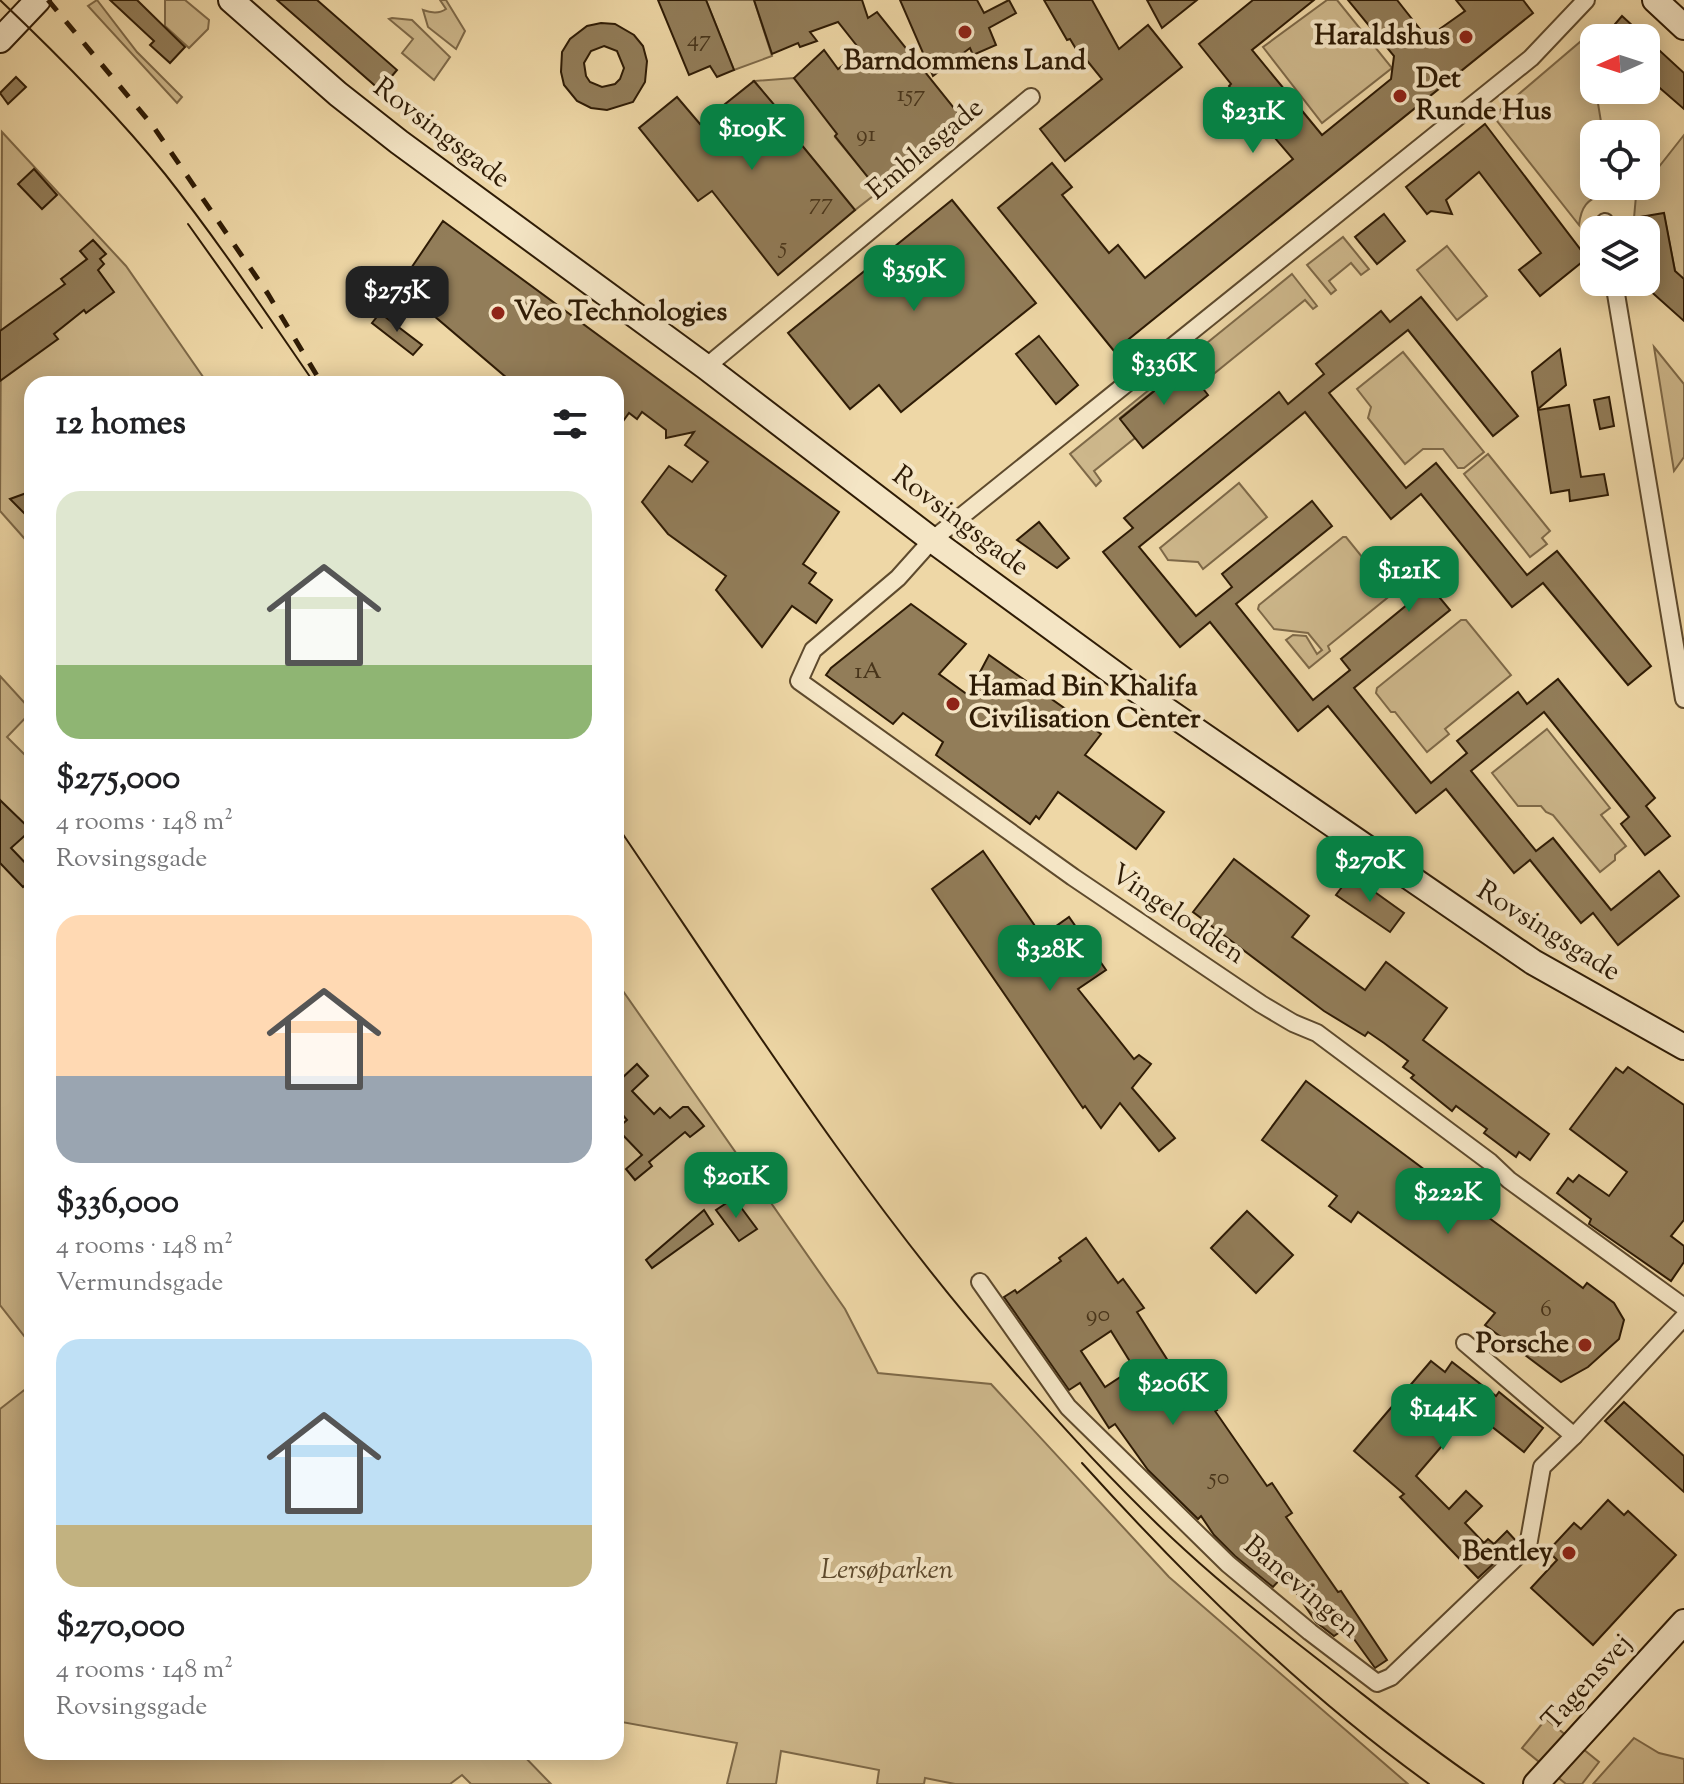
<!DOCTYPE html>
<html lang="en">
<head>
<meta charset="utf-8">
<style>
  body { margin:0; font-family:"Sorts Mill Goudy",serif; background:#f2f2f2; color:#202124; height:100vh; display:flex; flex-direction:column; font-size:30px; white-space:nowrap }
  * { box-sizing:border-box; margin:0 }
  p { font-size:26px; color:#757577 }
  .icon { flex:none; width:44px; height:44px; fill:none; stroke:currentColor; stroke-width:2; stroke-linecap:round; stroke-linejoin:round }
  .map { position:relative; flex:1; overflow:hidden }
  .side { position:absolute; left:24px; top:376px; width:600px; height:1384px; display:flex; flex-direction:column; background:#fff; border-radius:24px; box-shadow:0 4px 20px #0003 }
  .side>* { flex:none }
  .needle { width:52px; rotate:267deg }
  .controls { position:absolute; left:1580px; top:24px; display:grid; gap:16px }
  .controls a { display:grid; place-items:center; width:80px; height:80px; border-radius:16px; background:#fff; box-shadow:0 4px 20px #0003; font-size:40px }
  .price { position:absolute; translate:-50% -68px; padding:0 18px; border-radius:16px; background:#0b8043; color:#fff; font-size:26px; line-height:52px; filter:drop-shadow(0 2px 4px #0008) }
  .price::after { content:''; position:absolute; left:50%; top:48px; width:24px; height:18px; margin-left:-12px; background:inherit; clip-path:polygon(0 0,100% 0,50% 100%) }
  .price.selected { background:#222; color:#fff }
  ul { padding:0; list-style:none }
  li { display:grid; align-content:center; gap:16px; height:424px; padding:0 32px }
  li span { display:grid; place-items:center; height:248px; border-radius:24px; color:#555 }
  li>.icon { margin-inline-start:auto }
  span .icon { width:144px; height:144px; fill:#fffc; stroke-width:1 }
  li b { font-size:34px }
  h2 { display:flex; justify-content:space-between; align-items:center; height:96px; padding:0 32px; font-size:34px }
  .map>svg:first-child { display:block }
  .green { fill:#cdb78b; stroke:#7e6948; stroke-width:2 }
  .building { fill:#927d59; stroke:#2e1b05; stroke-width:2; fill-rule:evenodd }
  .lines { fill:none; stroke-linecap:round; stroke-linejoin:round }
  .street-casing { stroke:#5e4a2d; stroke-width:20 }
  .secondary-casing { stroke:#2e1b05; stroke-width:28 }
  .street { stroke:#f4e5c5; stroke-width:16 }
  .secondary { stroke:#f4e5c5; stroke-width:24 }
  .tram { stroke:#2e1b05; stroke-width:2 }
  .rail { stroke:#2e1b05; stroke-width:5; stroke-dasharray:14 14; stroke-linecap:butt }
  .poi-dot { fill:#8f2418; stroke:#f4e5c5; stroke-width:3 }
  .labels { text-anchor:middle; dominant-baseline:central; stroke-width:8; stroke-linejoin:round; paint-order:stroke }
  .number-label { font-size:24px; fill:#47341a }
  .poi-label { font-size:28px; font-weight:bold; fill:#2e1b05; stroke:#f4e5c5; text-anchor:end }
  .street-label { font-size:28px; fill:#2e1b05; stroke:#f4e5c5 }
  .park-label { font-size:28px; font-style:italic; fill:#5e4a2d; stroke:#f4e5c5 }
</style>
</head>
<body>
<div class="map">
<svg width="1684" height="1784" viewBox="0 0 1684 1784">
  <rect width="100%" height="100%" fill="#eed7a6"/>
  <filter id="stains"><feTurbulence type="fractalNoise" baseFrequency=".0025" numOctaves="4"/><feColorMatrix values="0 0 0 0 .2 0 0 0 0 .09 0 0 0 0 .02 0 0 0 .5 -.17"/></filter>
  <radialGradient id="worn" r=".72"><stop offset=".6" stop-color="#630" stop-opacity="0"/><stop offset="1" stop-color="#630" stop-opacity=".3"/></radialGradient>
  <g class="green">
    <polygon points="97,0 137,52 182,97 177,103 88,6"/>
    <polygon points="165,0 185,0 209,20 208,29 189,48 165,26"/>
    <path d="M440,0H446L465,31L456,49L428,27L423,10C431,13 439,14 446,9Z"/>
    <polygon points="706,0 754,0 772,56 734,70"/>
    <polygon points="1327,0 1337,0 1392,68 1322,123 1263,47"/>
    <polygon points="392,18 412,20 450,57 434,80 402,53 413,39 389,19"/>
    <path d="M1587,36L1603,134H1594V186H1606L1604,194C1587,199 1581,207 1579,225L1493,116Z"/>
    <polygon points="794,78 838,133 835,137 879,190 882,189 855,210 795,137 798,134 754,81"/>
    <polygon points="2,132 126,266 208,384 32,384 32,547 0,511"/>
    <polygon points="1684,135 1684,279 1675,271 1664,214 1634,218 1636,196"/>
    <polygon points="1343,237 1369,269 1361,275 1351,263 1329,281 1336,290 1331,294 1307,265"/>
    <polygon points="1447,246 1487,296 1457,320 1417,270"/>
    <polygon points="1292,274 1317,306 1313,309 1305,300 1200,385 1185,366 1120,418 1135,438 1094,471 1101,481 1096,486 1070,454"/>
    <polygon points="1654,347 1684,384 1684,457 1674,471"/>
    <polygon points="1403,352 1484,452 1464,468 1458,468 1443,449 1423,449 1405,464 1368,418 1371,407 1357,389"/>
    <polygon points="1488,454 1550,531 1542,538 1547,544 1530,557 1464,474"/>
    <polygon points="1239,483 1267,517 1203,569 1198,562 1168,560 1160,548"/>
    <polygon points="1343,537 1346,537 1392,594 1328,646 1330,651 1309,668 1286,640 1293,635 1306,636 1317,654 1322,650 1308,633 1274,629 1258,609 1259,605"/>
    <polygon points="1461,620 1466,620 1511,675 1445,729 1449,734 1427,752 1395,712 1391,712 1376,693 1377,688"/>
    <polygon points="0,676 32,711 7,737 32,762 32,1346 0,1305"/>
    <polygon points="1547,729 1610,808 1601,815 1626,846 1615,855 1615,860 1600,872 1553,815 1546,812 1541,806 1518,806 1492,773"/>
    <polygon points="616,981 845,1309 878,1373 991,1384 1169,1577 1408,1784 955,1784 925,1778 924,1784 877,1784 879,1770 781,1751 776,1784 727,1784 737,1743 616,1721"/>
    <polygon points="32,1384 32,1752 520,1752 551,1784 471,1784 462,1775 450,1784 0,1784 0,1409"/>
    <polygon points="1546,1719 1599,1762 1582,1784 1566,1784 1522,1748"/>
    <polygon points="1634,1738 1659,1753 1684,1759 1684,1784 1593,1784"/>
  </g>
  <g class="building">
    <polygon points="110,0 137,0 185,47 170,63 150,45 154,41"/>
    <polygon points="277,0 317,0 397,70 380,90"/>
    <polygon points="658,0 706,0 734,70 717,77 710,66 689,75"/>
    <polygon points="754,0 862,0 868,18 877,12 966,123 879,191 835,136 837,134 794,78 824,50 838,69 861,51 838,22 810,32 817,41 800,47 798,43 772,54"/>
    <polygon points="900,0 977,0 984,13 1009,0 1016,13 989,28 996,45 973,55 970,48 933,76"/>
    <polygon points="1044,0 1092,0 1119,49 1148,25 1182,67 1065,161 1040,129 1102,79 1085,58 1082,59 1070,39 1067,40"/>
    <polygon points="1147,0 1197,0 1162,28"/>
    <polygon points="1253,0 1314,0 1252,50 1322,135 1391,79 1394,56 1348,0 1397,0 1427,38 1465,11 1456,0 1523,0 1533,13 1114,351 998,208 1052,163 1072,187 1062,195 1109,253 1118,245 1145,278 1293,159 1269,131 1260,138 1237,109 1243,104 1229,86 1231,84 1199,44"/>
    <polygon points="1622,16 1684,73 1684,109 1646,76 1646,38 1603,38"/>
    <path d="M601,23L615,24L634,35L643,46L647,61L645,82L633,102L607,110L591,108L577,101L564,85L561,72L562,52L570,39L587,26ZM604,46L617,51L624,68L620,79L615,84L602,87L590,82L586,76L584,63L591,51Z"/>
    <polygon points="16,77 26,87 8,104 0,93"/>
    <polygon points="754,81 799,134 795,137 855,210 778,275 712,191 698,201 639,128 677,97 700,124"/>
    <polygon points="1485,124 1587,258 1540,296 1519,270 1541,253 1479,172 1446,200 1452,214 1431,211 1427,214 1406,187"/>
    <polygon points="34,169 57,195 42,209 18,184"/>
    <polygon points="952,200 1036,303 901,412 879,385 850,409 788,333"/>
    <polygon points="1664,213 1675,271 1684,279 1684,321 1646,287 1646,230 1617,230 1616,221"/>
    <polygon points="1384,214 1405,241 1377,264 1355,237"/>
    <polygon points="443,221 839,512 803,564 816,573 809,583 832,600 816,623 792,606 762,647 716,590 726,576 668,534 642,502 669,466 692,482 708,462 685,445 694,432 666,438 666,430 642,412 637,419 629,413 616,431 616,384 514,384 399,286"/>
    <polygon points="93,240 106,254 100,259 104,264 98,270 114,292 86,313 84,310 54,334 58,339 0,381 0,331 65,284 61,279 87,259 80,251"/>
    <polygon points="1421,297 1518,416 1493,436 1408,330 1329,393 1406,488 1436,463 1527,575 1557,551 1651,666 1628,685 1543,583 1512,607 1421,494 1391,519 1305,412 1139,547 1196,616 1232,587 1222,574 1312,501 1332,526 1236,604 1313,700 1350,670 1341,659 1430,586 1450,610 1354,688 1431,783 1467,753 1457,741 1518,692 1527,704 1558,679 1655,798 1646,806 1670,836 1645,855 1621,824 1629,817 1544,712 1471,771 1536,851 1553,838 1611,910 1659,871 1679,896 1618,945 1593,913 1581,923 1530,860 1514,873 1446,789 1416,813 1328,706 1298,731 1210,622 1180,647 1103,552 1133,528 1124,518 1279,392 1288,404 1324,374 1316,364 1381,311 1390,322"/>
    <polygon points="380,313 422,345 413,355 372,323"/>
    <polygon points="1039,336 1078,385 1056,404 1016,354"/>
    <polygon points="1560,349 1566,385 1538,409 1532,372"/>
    <polygon points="1185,366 1208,395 1143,448 1120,419"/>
    <polygon points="1609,397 1614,426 1600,429 1594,400"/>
    <polygon points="1569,405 1581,477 1604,474 1608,495 1570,501 1569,490 1551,493 1538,410"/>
    <polygon points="32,491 32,521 10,499"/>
    <polygon points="1039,522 1069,558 1057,568 1017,540"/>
    <polygon points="911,604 966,644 939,674 968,695 989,655 1101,734 1085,755 1164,812 1136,849 1058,792 1039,819 1036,816 1030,824 936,755 943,742 903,713 893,724 826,675 831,668"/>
    <polygon points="0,800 31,830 11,848 32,870 32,879 23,887 0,863"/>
    <polygon points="983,851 1042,936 1069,917 1106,970 1078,989 1134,1059 1139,1055 1151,1064 1132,1088 1175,1138 1159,1151 1120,1103 1101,1128 1085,1106 1083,1108 932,889"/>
    <polygon points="1234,859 1309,916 1292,937 1365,990 1386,962 1447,1008 1423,1040 1549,1134 1530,1160 1519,1152 1516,1157 1484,1133 1487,1129 1456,1106 1452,1111 1411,1078 1414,1075 1403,1067 1408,1061 1384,1043 1368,1032 1365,1036 1324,1011 1193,912"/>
    <polygon points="1351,875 1404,913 1390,932 1336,895"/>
    <polygon points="637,1064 648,1076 632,1091 654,1114 660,1108 670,1118 683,1107 688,1107 704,1126 690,1137 685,1132 649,1162 652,1166 635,1180 626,1169 642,1155 617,1129 627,1120 616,1107 616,1074 621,1079"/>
    <polygon points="1628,1067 1684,1105 1684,1220 1671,1236 1684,1246 1684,1262 1671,1281 1589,1224 1591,1219 1557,1193 1568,1178 1573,1182 1579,1175 1609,1196 1627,1172 1570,1129 1616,1068 1623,1073"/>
    <polygon points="1306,1081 1583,1288 1587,1283 1614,1303 1624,1320 1619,1339 1588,1367 1561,1382 1485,1325 1495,1313 1358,1212 1351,1222 1329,1206 1337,1196 1262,1140"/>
    <polygon points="734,1198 757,1229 739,1241 716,1210"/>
    <polygon points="704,1210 713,1224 652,1268 646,1260"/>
    <polygon points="1247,1211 1293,1255 1256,1293 1211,1248"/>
    <path d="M1086,1238L1118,1283L1123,1279L1144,1308L1137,1312L1186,1389L1198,1381L1217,1410L1215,1411L1267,1486L1272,1483L1292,1513L1286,1517L1338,1592L1341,1591L1387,1660L1375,1668L1346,1628L1334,1636L1316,1622L1284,1575L1273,1587L1235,1556L1214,1535L1201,1516L1198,1519L1148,1470L1115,1424L1109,1428L1080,1383L1069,1390L1004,1297L1015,1290L1017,1293L1061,1261L1059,1258ZM1111,1331L1134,1368L1105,1387L1081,1351Z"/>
    <polygon points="1431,1361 1445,1372 1452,1362 1496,1396 1499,1392 1543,1428 1524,1452 1472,1411 1416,1476 1449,1509 1466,1491 1482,1506 1465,1523 1484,1543 1488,1539 1494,1544 1507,1531 1517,1542 1478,1578 1400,1497 1404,1494 1354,1451"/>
    <polygon points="1624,1402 1684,1456 1684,1492 1605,1421"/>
    <polygon points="1608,1500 1624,1515 1628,1511 1676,1555 1593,1645 1531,1588 1557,1560 1548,1551 1574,1523 1581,1529"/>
  </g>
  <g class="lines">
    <defs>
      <g id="street">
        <polyline points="1586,0 1531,58 932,540 898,578 813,650 799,681 1073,877 1261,1004 1293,1023 1317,1033 1490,1162 1509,1180 1684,1307"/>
        <polyline points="1605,222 1606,230"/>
        <polyline points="1614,282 1684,699"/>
        <polyline points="706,367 1031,97"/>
        <polyline points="980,1282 1068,1407 1228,1564 1310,1632 1377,1683 1391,1677 1528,1546 1542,1467 1574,1436 1684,1317"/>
        <polyline points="1465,1343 1574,1436"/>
      </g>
      <g id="secondary">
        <polyline points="231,0 338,94 399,142 706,367 932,540 1137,690 1533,962 1684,1047"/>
        <polyline points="1655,0 1684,27"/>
        <polyline points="0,40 38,0"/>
        <polyline points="1536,1784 1684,1622"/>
      </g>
    </defs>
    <use href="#street" class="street-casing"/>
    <use href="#secondary" class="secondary-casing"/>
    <use href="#street" class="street"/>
    <use href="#secondary" class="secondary"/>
    <g class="tram">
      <path d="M0,0C58,55 115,112 165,174C218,241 266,313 315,384"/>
      <polyline points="188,224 262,328"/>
      <path d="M616,824C740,1006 859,1194 1004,1360C1061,1426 1120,1491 1185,1550C1236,1597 1292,1639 1347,1682C1392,1717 1436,1752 1484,1784"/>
      <path d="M1082,1463C1187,1579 1301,1692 1429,1784"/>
    </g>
    <polyline class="rail" points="48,0 153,126 268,294 322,384"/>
  </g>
  <g class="poi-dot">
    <circle cx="965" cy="32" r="8"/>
    <circle cx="1466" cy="37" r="8"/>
    <circle cx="1400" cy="96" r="8"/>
    <circle cx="498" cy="313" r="8"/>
    <circle cx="953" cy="704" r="8"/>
    <circle cx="1585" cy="1345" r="8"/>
    <circle cx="1569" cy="1553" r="8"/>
  </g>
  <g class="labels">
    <g class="number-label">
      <text x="699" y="40">47</text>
      <text x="911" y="95">157</text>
      <text x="866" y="135">91</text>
      <text x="821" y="203">77</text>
      <text x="783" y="247">5</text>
      <text x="868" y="672">1A</text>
      <text x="1546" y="1310">6</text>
      <text x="1098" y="1315">90</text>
      <text x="1219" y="1478">50</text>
    </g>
    <g class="poi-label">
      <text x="1450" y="37">Haraldshus</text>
      <text x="965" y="62" text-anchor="middle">Barndommens Land</text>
      <text x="1416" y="80" text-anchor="start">Det<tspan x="1416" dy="32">Runde Hus</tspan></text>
      <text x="514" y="313" text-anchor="start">Veo Technologies</text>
      <text x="969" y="688" text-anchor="start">Hamad Bin Khalifa<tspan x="969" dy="32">Civilisation Center</tspan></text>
      <text x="1569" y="1345">Porsche</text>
      <text x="1553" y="1553">Bentley</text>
    </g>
    <g class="street-label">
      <text transform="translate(441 134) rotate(37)">Rovsingsgade</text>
      <text transform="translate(926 150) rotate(-40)">Emblasgade</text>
      <text transform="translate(960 522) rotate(37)">Rovsingsgade</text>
      <text transform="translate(1177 915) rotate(34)">Vingelodden</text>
      <text transform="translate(1548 932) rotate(32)">Rovsingsgade</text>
      <text transform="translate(1301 1588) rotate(40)">Banevingen</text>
      <text transform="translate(1588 1683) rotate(-48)">Tagensvej</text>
    </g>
    <g class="park-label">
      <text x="887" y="1571">Lersøparken</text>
    </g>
  </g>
  <rect width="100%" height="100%" filter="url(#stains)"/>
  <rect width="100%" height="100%" fill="url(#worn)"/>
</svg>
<div class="controls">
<a><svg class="needle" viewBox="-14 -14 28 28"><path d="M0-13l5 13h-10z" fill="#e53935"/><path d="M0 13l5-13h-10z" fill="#757577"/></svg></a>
<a><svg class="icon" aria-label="locate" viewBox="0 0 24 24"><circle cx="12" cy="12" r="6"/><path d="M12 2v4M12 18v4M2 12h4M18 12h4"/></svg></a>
<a><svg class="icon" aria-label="layers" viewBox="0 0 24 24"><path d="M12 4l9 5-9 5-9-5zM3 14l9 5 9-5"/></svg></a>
</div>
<b class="price" style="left:1253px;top:155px">$231K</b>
<b class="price" style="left:752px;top:172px">$109K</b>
<b class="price" style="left:914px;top:313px">$359K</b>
<b class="price selected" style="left:397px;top:334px">$275K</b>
<b class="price" style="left:1164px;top:407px">$336K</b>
<b class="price" style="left:1409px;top:614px">$121K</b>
<b class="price" style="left:1370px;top:904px">$270K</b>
<b class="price" style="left:1050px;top:993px">$328K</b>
<b class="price" style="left:736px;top:1220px">$201K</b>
<b class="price" style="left:1448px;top:1236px">$222K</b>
<b class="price" style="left:1173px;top:1427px">$206K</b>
<b class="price" style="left:1443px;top:1452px">$144K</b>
<section class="side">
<h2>12 homes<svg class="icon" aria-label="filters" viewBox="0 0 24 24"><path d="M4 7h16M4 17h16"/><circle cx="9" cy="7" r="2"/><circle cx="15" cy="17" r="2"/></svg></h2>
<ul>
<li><span style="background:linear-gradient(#dfe7d0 70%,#8fb573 0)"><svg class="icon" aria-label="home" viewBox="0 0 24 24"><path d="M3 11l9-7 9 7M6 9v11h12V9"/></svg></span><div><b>$275,000</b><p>4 rooms · 148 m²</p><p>Rovsingsgade</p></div></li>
<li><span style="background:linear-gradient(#ffd9b3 65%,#9aa5b1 0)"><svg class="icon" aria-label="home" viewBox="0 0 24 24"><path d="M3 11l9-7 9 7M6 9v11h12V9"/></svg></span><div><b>$336,000</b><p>4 rooms · 148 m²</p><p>Vermundsgade</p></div></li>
<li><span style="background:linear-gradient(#bfe0f5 75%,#c2b280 0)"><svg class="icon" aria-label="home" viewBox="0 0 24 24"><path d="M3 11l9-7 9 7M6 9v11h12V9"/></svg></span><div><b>$270,000</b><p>4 rooms · 148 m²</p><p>Rovsingsgade</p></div></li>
</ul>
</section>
</div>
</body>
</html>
